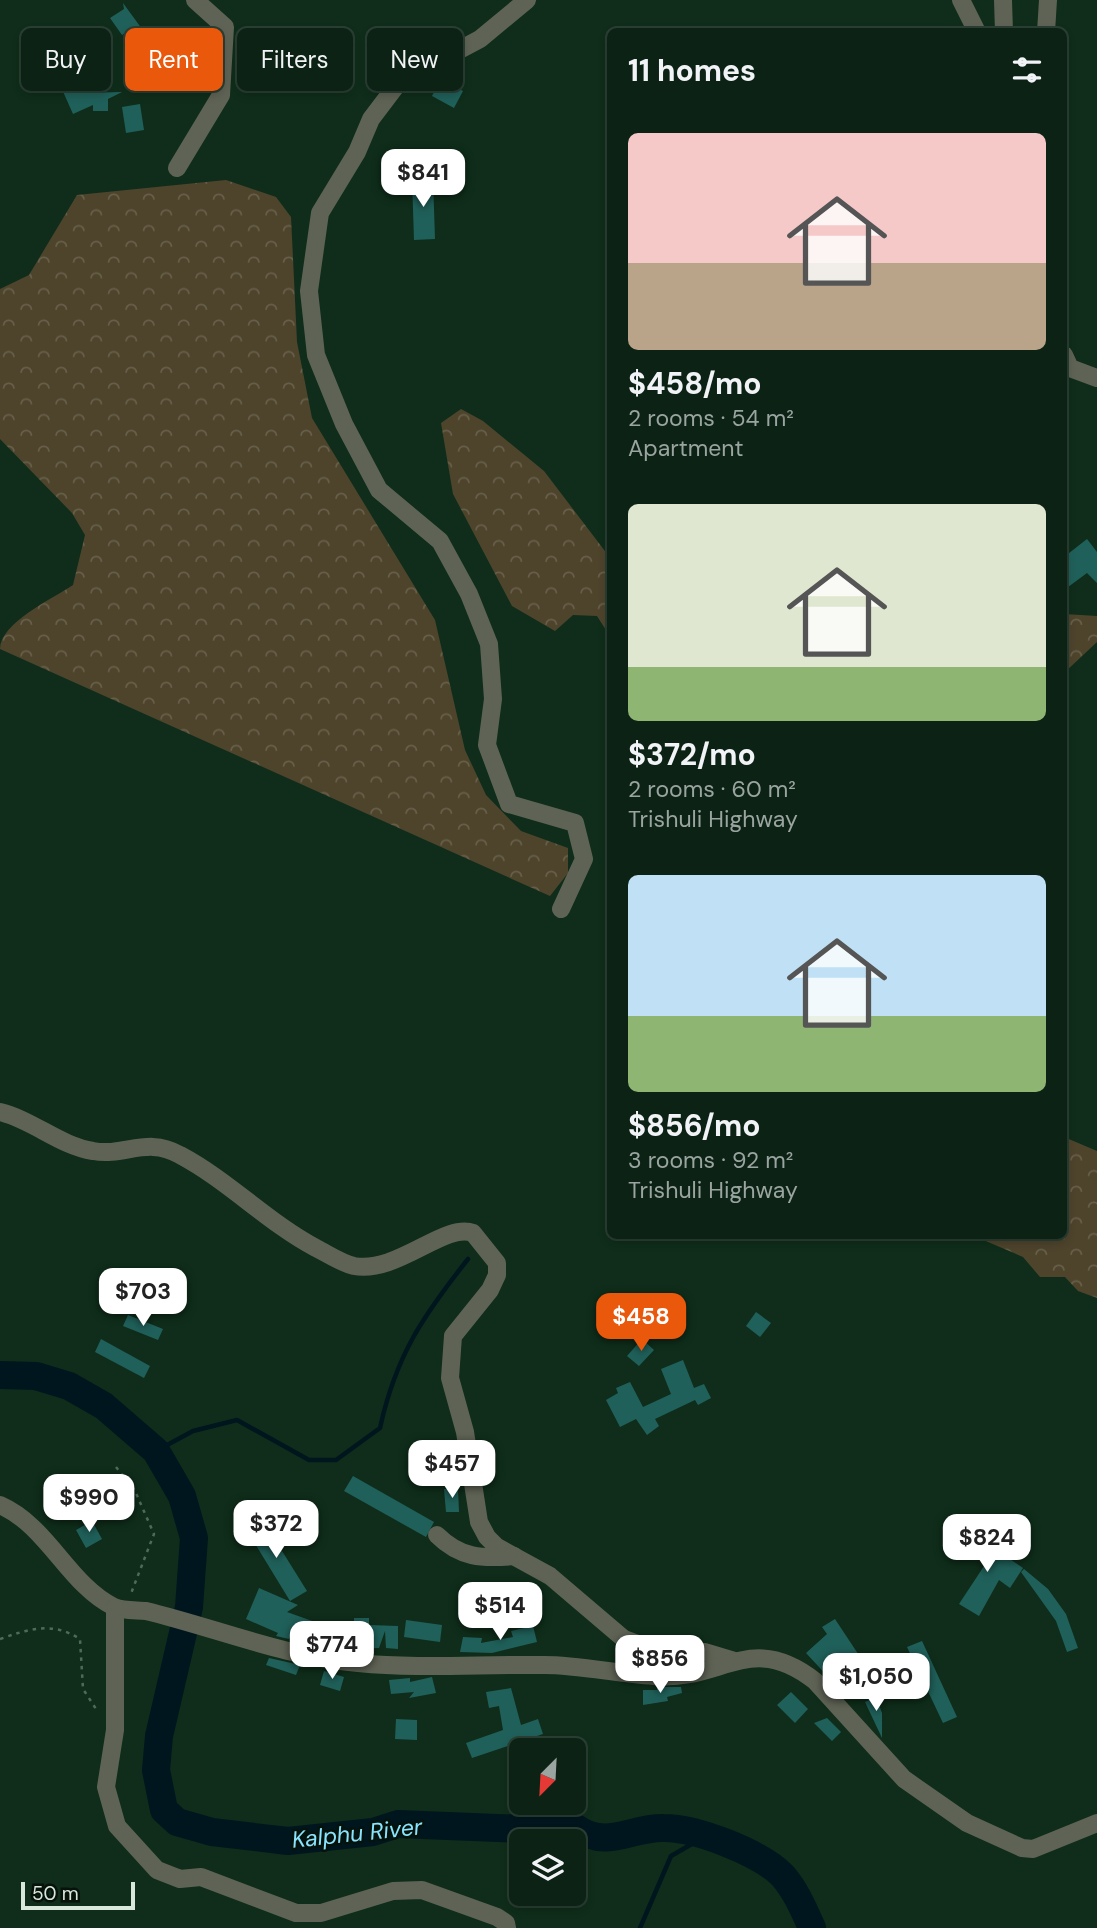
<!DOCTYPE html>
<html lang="en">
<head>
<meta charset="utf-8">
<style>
  body { margin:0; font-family:"DM Sans",sans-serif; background:#142a1d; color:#f1f3f6; height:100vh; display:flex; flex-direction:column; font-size:26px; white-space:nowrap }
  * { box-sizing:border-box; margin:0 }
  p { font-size:23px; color:#9aa4a0 }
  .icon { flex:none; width:38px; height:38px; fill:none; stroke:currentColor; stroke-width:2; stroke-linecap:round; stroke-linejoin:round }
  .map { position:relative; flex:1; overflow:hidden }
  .sheet { position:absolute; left:607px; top:28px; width:460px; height:1211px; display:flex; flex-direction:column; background:#0b2214; border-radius:10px; box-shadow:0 4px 10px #0003,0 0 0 2px #2b3f34 }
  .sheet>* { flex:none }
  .banner { position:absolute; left:21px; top:28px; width:481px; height:63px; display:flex; gap:14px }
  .needle { width:46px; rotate:204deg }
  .buttons { position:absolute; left:509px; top:1738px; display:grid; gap:14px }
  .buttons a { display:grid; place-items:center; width:77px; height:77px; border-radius:10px; background:#0b2214; box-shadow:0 4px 10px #0003,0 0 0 2px #2b3f34; font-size:35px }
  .scale { position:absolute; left:21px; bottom:18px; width:114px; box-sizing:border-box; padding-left:7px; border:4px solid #d8e9dc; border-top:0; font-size:19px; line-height:24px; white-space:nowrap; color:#d8e9dc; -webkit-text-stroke:5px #06120a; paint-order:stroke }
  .price { position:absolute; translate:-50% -60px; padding:0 16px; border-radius:14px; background:#fff; color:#222; font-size:23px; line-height:46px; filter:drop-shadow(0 2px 4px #0008) }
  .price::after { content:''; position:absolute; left:50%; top:42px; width:21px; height:16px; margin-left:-10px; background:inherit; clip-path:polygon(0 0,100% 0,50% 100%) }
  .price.selected { background:#ea580c; color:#fff }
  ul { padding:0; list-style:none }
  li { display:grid; align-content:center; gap:14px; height:371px; padding:0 21px }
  li span { display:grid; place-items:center; height:217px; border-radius:10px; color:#555 }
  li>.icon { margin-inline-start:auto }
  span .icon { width:126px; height:126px; fill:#fffc; stroke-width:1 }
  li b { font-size:30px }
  h2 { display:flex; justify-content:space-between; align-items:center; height:84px; padding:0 21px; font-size:30px }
  .tag { padding:0 24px; border-radius:10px; background:#0b2214; box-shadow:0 4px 10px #0003,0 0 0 2px #2b3f34; font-size:24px; line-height:63px }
  .tag.selected { background:#ea580c; color:#fff }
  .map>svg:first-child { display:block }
  .forest { fill:url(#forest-crowns) }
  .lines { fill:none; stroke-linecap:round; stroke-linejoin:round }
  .stream { stroke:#00161e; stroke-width:4.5 }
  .river { stroke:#00161e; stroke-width:28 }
  .building { fill:#20605a }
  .path { stroke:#506a59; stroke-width:2.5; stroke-dasharray:3.5 5; stroke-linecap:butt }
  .minor { stroke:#5e6355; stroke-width:18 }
  .labels { text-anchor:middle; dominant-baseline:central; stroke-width:5; stroke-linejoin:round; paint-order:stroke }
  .water-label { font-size:23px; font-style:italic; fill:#88e4ff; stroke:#06120a }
</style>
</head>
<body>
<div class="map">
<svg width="1097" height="1928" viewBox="0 0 1097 1928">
  <defs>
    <pattern id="forest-crowns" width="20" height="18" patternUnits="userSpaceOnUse" patternTransform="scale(1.75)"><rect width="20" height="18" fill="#4e442c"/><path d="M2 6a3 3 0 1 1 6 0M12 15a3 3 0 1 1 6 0" fill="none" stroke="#675f4a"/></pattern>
  </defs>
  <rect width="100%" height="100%" fill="#0f2d1a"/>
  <g class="forest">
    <path d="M226,180L276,197L291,217L297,342L312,418L435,620L465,750L486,795L521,831L568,848V873L550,896L0,649C0,623 52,599 73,585L85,535L72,513L0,439V289L29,275L77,195Z"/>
    <polygon points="461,409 483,421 544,471 611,559 611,638 597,616 573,615 555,631 512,606 453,494 441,423"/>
    <polygon points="1064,614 1097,616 1097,642 1064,673"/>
    <polygon points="1064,1137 1097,1151 1097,1298 1078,1291 1065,1277 1040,1277 1023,1257 974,1236 1064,1236"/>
  </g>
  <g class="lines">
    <g class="stream">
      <path d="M156,1451L193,1431L237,1420L309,1460H336L380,1428C396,1355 423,1316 468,1259"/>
      <polyline points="640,1928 671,1856 704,1837"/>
    </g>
    <path class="river" d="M0,1375L36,1376L69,1386L104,1406L156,1451L182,1496L194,1538L189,1607L159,1736L156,1770L164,1810L177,1822L212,1832L288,1841L373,1832L398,1824L549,1830L576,1828C608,1850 631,1827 664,1828C697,1828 761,1853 783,1876C796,1891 804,1910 812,1928"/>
  </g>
  <g class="building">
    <polygon points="123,3 142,29 150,27 156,51 147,53 153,69 139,73 130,30 122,35 110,18 124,9"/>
    <polygon points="80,65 82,93 122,92 108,99 108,111 93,111 93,105 73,114 61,87 59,67"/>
    <polygon points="441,79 463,91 454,108 432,96"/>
    <polygon points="140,104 144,130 126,133 122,107"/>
    <polygon points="412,179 433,179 435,239 414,240"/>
    <polygon points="1087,539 1097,552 1097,583 1087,573 1064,590 1064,557"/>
    <polygon points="756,1312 771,1323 760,1337 746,1326"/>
    <polygon points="128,1315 163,1329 158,1340 123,1326"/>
    <polygon points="101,1339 150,1366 144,1378 95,1352"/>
    <polygon points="642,1339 654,1350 639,1366 627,1356"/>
    <polygon points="683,1360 694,1388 704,1384 711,1398 698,1405 695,1400 655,1419 659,1426 647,1435 636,1419 620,1427 606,1400 618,1393 616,1388 630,1382 643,1407 671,1394 661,1369"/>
    <polygon points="353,1476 434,1522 426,1537 344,1491"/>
    <polygon points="444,1489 458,1489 459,1512 446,1512"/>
    <polygon points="262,1519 307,1591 290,1601 246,1529"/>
    <polygon points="92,1521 102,1539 86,1548 76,1530"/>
    <polygon points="962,1533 986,1543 1023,1568 1010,1588 999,1580 979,1616 959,1604 988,1560 957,1544"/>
    <polygon points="1024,1569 1048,1589 1066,1614 1078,1648 1067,1652 1056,1621 1021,1572"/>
    <polygon points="259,1588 298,1605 287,1612 315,1622 309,1640 292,1633 289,1639 276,1636 278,1633 246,1619"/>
    <polygon points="354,1618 369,1618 369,1625 398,1626 398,1649 386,1648 385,1631 379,1648 350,1649 349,1633 354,1633"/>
    <polygon points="835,1619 872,1675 844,1694 806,1653 827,1634 822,1627"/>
    <polygon points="406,1620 442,1625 440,1642 404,1637"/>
    <polygon points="533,1626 537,1642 492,1653 460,1652 463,1637 482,1638 481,1643 513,1637 511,1631"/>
    <polygon points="922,1641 957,1717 943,1723 907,1647"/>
    <polygon points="269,1658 300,1665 296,1675 266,1665"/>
    <polygon points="324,1671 344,1677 340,1691 320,1685"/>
    <polygon points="432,1677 436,1693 409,1698 414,1692 391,1694 389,1680 410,1678 410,1682"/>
    <polygon points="657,1687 681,1687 682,1693 667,1697 668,1701 643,1705 643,1690 657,1690"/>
    <polygon points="511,1688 521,1725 538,1719 543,1734 472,1758 466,1743 503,1730 499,1706 489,1708 486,1692"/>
    <polygon points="791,1692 808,1709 795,1723 777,1705"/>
    <polygon points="876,1697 882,1713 882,1738 865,1702"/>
    <polygon points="827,1718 841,1732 832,1741 814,1723"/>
    <polygon points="396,1719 417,1720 417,1740 395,1739"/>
  </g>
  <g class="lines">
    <g class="path">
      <polyline points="116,1467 135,1491 154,1534 130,1596"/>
      <path d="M0,1639C29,1629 52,1621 80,1639L83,1689L98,1712"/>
    </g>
    <g class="minor">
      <polyline points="527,0 480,39 399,82 371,119 357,152 320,213 309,291 316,355 344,424 379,490 440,541 469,594 489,644 493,699 487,745 509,804 575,823 584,859 561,909"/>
      <polyline points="961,0 977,32"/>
      <polyline points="1003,0 1004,32"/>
      <polyline points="1046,32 1048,0"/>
      <polyline points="177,168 221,95 225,27 195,0"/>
      <polyline points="1064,355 1070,368 1097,378"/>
      <path d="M0,1112C33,1120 60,1146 93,1151C125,1157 147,1136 180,1155C229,1181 267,1222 316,1248C328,1254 341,1263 354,1266C397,1274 445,1222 473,1233L497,1263V1275L490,1290L453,1336L450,1378L465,1432L479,1522L487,1537L497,1547L550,1576L624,1639L662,1653L705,1652L735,1661"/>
      <path d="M0,1505C48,1526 68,1584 114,1607C123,1611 137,1610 146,1611C216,1628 286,1657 358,1663C419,1669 482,1664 544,1665C581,1665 617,1674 654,1676C722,1682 750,1630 815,1681L904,1779L967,1823L1022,1848L1033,1849L1097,1823"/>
      <path d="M437,1535C460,1558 482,1559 514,1556"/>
      <polyline points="115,1608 115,1730 106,1787 117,1826 157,1870 180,1879 201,1877 296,1913 321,1913 393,1891 422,1890 497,1917 506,1923 507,1928"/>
    </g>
  </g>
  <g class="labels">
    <g class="water-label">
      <text transform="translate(357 1833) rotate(-6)">Kalphu River</text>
    </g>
  </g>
</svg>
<div class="buttons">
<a><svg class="needle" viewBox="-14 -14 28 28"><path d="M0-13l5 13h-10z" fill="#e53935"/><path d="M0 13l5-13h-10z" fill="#9aa4a0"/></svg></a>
<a><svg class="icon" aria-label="layers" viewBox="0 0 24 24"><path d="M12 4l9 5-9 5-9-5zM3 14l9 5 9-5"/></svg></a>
</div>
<div class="scale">50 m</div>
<b class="price" style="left:423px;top:209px">$841</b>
<b class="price" style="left:143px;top:1328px">$703</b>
<b class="price selected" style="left:641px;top:1353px">$458</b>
<b class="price" style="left:452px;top:1500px">$457</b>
<b class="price" style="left:89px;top:1534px">$990</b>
<b class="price" style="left:276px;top:1560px">$372</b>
<b class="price" style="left:987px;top:1574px">$824</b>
<b class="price" style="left:500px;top:1642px">$514</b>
<b class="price" style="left:332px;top:1681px">$774</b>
<b class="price" style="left:660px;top:1695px">$856</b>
<b class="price" style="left:876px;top:1713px">$1,050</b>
<div class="banner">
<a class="tag">Buy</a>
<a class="tag selected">Rent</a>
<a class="tag">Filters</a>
<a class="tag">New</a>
</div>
<section class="sheet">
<h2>11 homes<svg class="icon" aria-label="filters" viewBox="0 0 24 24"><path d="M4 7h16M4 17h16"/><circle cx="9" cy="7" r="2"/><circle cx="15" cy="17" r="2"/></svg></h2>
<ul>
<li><span style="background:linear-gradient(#f6c9c9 60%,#b9a48a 0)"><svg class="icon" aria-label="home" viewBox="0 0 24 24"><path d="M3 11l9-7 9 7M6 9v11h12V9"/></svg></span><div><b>$458/mo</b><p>2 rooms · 54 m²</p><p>Apartment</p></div></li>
<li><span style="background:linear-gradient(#dfe7d0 75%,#8fb573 0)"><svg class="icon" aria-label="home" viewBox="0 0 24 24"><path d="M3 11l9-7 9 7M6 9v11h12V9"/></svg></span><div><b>$372/mo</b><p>2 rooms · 60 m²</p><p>Trishuli Highway</p></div></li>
<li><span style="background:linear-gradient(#bfe0f5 65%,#8fb573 0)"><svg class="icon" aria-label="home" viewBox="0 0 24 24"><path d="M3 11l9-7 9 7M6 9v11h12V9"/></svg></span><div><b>$856/mo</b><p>3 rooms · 92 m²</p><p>Trishuli Highway</p></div></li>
</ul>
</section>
</div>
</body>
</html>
